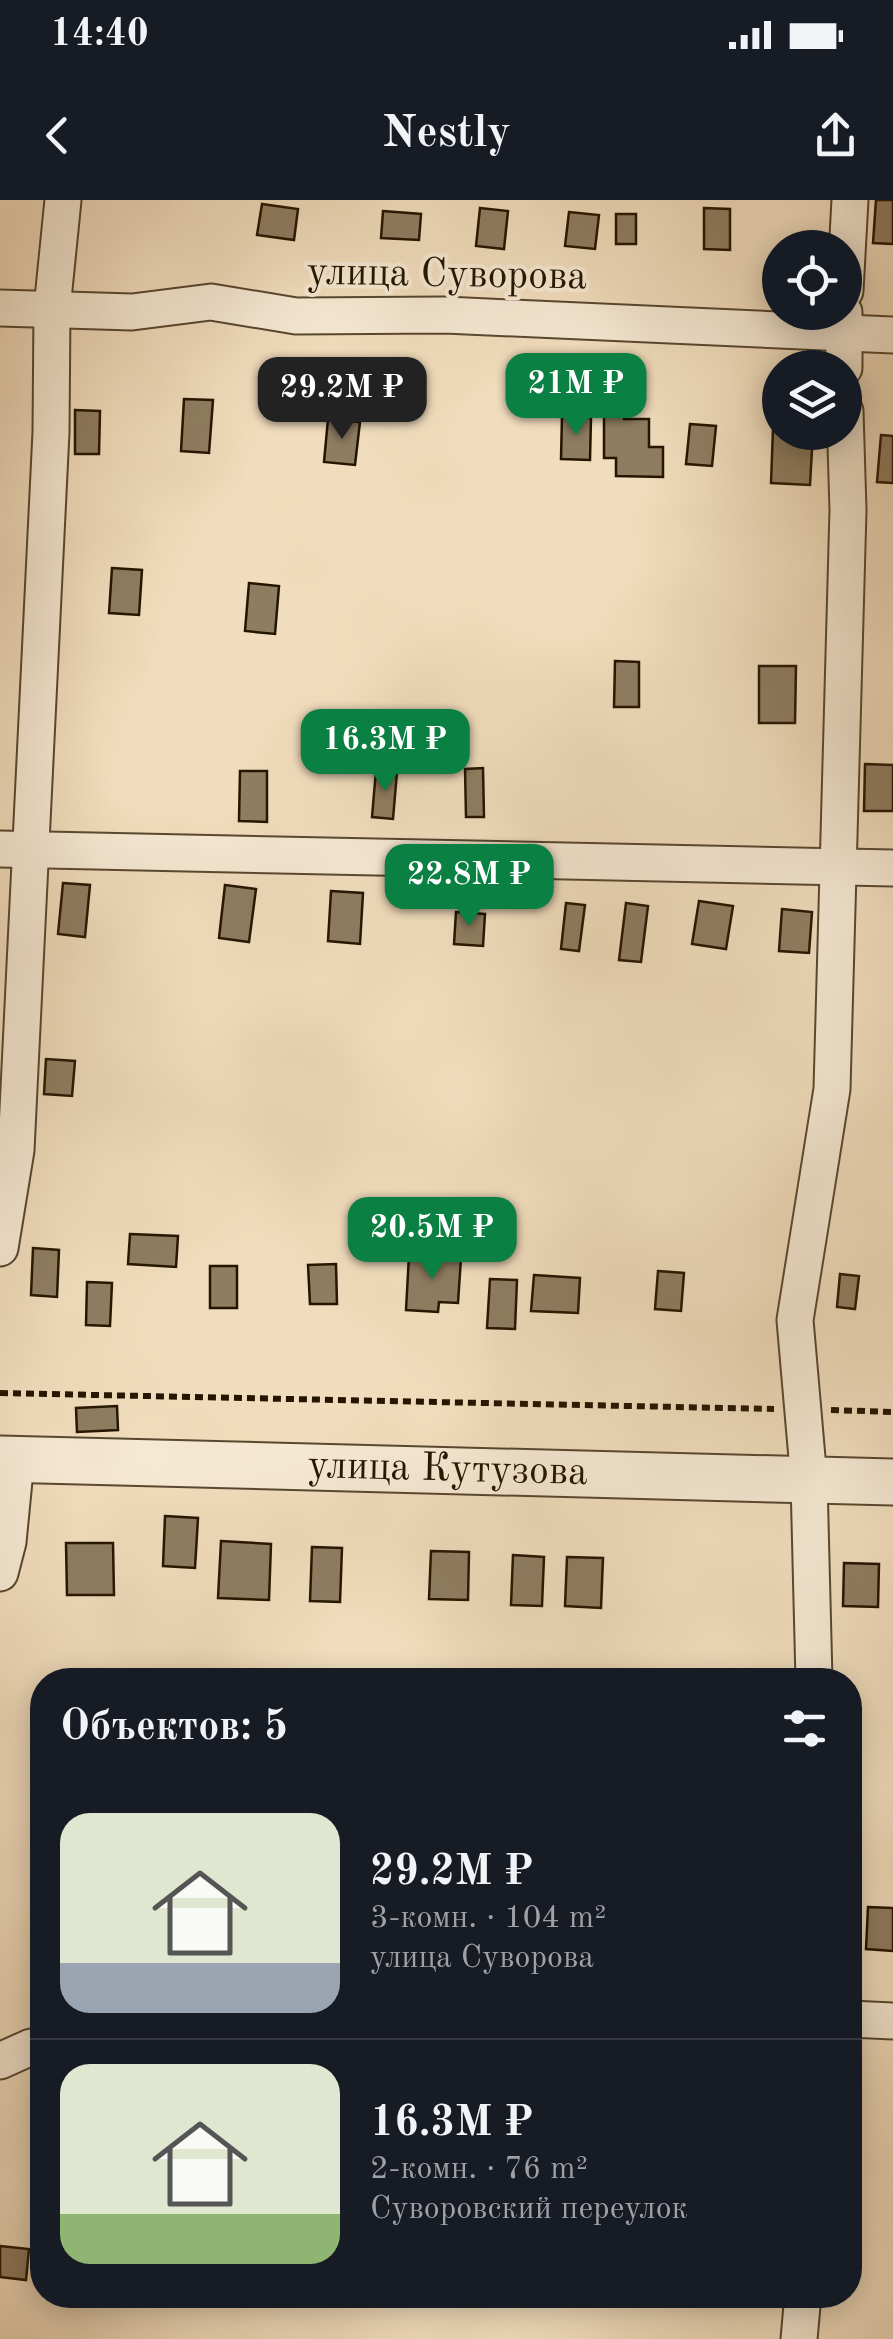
<!DOCTYPE html>
<html lang="ru">
<head>
<meta charset="utf-8">
<style>
  body { margin:0; font-family:"Old Standard TT",serif; background:#20242c; color:#f1f3f6; height:100vh; display:flex; flex-direction:column; font-size:38px; white-space:nowrap }
  * { box-sizing:border-box; margin:0 }
  p { font-size:32px; color:#9ea1a6 }
  .icon { flex:none; width:55px; height:55px; fill:none; stroke:currentColor; stroke-width:2; stroke-linecap:round; stroke-linejoin:round }
  .map { position:relative; flex:1; overflow:hidden }
  .side { position:absolute; left:30px; top:1468px; width:832px; height:640px; display:flex; flex-direction:column; background:#171b24; border-radius:40px; box-shadow:0 5px 25px #0003 }
  .side>* { flex:none }
  .fabs { position:absolute; left:762px; top:30px; display:grid; gap:20px }
  .fabs a { display:grid; place-items:center; width:100px; height:100px; border-radius:50%; background:#171b24; box-shadow:0 5px 25px #0003; font-size:50px }
  .price { position:absolute; translate:-50% -85px; padding:0 22px; border-radius:20px; background:#0b8043; color:#fff; font-size:32px; line-height:65px; filter:drop-shadow(0 2px 5px #0008) }
  .price::after { content:''; position:absolute; left:50%; top:60px; width:30px; height:22px; margin-left:-15px; background:inherit; clip-path:polygon(0 0,100% 0,50% 100%) }
  .price.current { background:#222; color:#fff }
  ul { padding:0; list-style:none }
  li { display:flex; align-items:center; gap:30px; height:250px; padding:0 30px }
  li+li { border-top:2px solid #363941 }
  li span { display:grid; place-items:center; flex:none; width:280px; height:200px; border-radius:30px; color:#555 }
  li>.icon { margin-inline-start:auto }
  span .icon { width:120px; height:120px; fill:#fffc; stroke-width:1 }
  li b { font-size:42px }
  h2 { display:flex; justify-content:space-between; align-items:center; height:120px; padding:0 30px; font-size:42px }
  .status { display:flex; justify-content:space-between; align-items:center; height:70px; padding:0 50px; background:#171b24; direction:ltr }
  .status svg { height:28px; fill:currentColor }
  header { display:flex; justify-content:space-between; align-items:center; height:130px; padding:0 30px; background:#171b24; font-size:45px; font-weight:700 }
  .map>svg:first-child { display:block }
  .building { fill:#8f7d62; stroke:#251500; stroke-width:2.5 }
  .lines { fill:none; stroke-linecap:round; stroke-linejoin:round }
  .minor-casing { stroke:#58472f; stroke-width:39 }
  .tertiary-casing { stroke:#58472f; stroke-width:49 }
  .path { stroke:#251500; stroke-width:6; stroke-dasharray:8 5; stroke-linecap:butt }
  .minor { stroke:#f6e9d4; stroke-width:35 }
  .tertiary { stroke:#f6e9d4; stroke-width:45 }
  .labels { text-anchor:middle; dominant-baseline:central; stroke-width:8; stroke-linejoin:round; paint-order:stroke }
  .street-label { font-size:40px; fill:#251500; stroke:#f6e9d4 }
</style>
</head>
<body>
<div class="status"><b>14:40</b><svg viewBox="0 0 49 12"><path d="M0 12V9h3v3zM5 12V6h3v6zM10 12V3h3v9zM15 12V0h3v12zM26 1h20v11H26zM47 4h2v5h-2z"/></svg></div>
<header><svg class="icon" aria-label="back" viewBox="0 0 24 24"><path d="M15 5l-7 7 7 7"/></svg>Nestly<svg class="icon" aria-label="share" viewBox="0 0 24 24"><path d="M12 15V3M7 8l5-5 5 5M5 13v7h14v-7"/></svg></header>
<div class="map">
<svg width="893" height="2139" viewBox="0 0 893 2139">
  <rect width="100%" height="100%" fill="#f1ddbd"/>
  <filter id="stains"><feTurbulence type="fractalNoise" baseFrequency=".002" numOctaves="4"/><feColorMatrix values="0 0 0 0 .2 0 0 0 0 .09 0 0 0 0 .02 0 0 0 .5 -.17"/></filter>
  <radialGradient id="worn" r=".72"><stop offset=".6" stop-color="#630" stop-opacity="0"/><stop offset="1" stop-color="#630" stop-opacity=".3"/></radialGradient>
  <g class="building">
    <polygon points="876,0 893,0 893,44 873,43"/>
    <polygon points="262,4 298,9 294,40 257,35"/>
    <polygon points="480,8 508,11 504,49 476,46"/>
    <polygon points="704,8 730,9 730,50 704,49"/>
    <polygon points="383,11 421,14 419,40 381,38"/>
    <polygon points="569,12 599,15 595,49 565,46"/>
    <rect x="616" y="14" width="20" height="30"/>
    <polygon points="604,197 624,197 624,219 649,219 649,247 663,247 663,277 616,276 616,258 604,258"/>
    <polygon points="184,199 213,200 209,253 181,251"/>
    <polygon points="75,210 100,211 99,254 75,254"/>
    <polygon points="562,216 591,217 590,260 561,259"/>
    <polygon points="328,219 360,222 355,265 324,262"/>
    <polygon points="690,224 716,226 712,266 686,264"/>
    <polygon points="773,229 780,229 780,232 813,232 810,285 771,283"/>
    <polygon points="881,235 893,236 893,283 877,282"/>
    <polygon points="112,368 142,370 139,415 109,413"/>
    <polygon points="249,383 279,386 275,434 245,431"/>
    <polygon points="615,461 639,462 639,507 614,507"/>
    <polygon points="759,466 796,466 795,523 759,523"/>
    <polygon points="865,564 893,565 893,611 864,611"/>
    <polygon points="483,568 484,617 466,617 465,569"/>
    <polygon points="376,570 397,572 393,619 372,617"/>
    <polygon points="240,571 267,571 267,622 239,621"/>
    <polygon points="63,683 90,685 85,737 58,734"/>
    <polygon points="225,685 256,689 249,742 219,738"/>
    <polygon points="331,691 363,693 360,744 328,741"/>
    <polygon points="699,701 733,706 726,749 692,744"/>
    <polygon points="566,703 585,705 579,751 561,749"/>
    <polygon points="626,703 648,706 641,762 619,760"/>
    <polygon points="782,709 812,712 809,753 779,751"/>
    <polygon points="456,712 485,714 483,746 454,744"/>
    <polygon points="46,859 75,861 72,896 44,894"/>
    <polygon points="130,1034 178,1036 176,1067 128,1064"/>
    <polygon points="33,1048 59,1050 57,1097 31,1095"/>
    <polygon points="409,1055 461,1058 458,1103 439,1102 438,1112 406,1110"/>
    <polygon points="336,1064 337,1104 310,1104 308,1065"/>
    <rect x="210" y="1066" width="27" height="42"/>
    <polygon points="658,1071 684,1073 681,1111 655,1109"/>
    <polygon points="840,1074 859,1076 855,1109 837,1107"/>
    <polygon points="534,1075 580,1078 578,1113 531,1111"/>
    <polygon points="490,1079 517,1080 515,1129 487,1128"/>
    <polygon points="87,1082 112,1083 110,1126 86,1125"/>
    <polygon points="117,1206 118,1230 77,1232 76,1208"/>
    <polygon points="165,1316 198,1318 195,1368 163,1366"/>
    <polygon points="221,1341 271,1344 269,1400 218,1398"/>
    <polygon points="66,1343 113,1343 114,1395 67,1395"/>
    <polygon points="312,1347 342,1348 340,1402 310,1401"/>
    <polygon points="431,1351 469,1352 468,1400 429,1399"/>
    <polygon points="513,1355 544,1357 542,1406 511,1405"/>
    <polygon points="567,1357 603,1358 601,1408 565,1406"/>
    <polygon points="844,1363 879,1364 878,1407 843,1406"/>
    <polygon points="868,1707 893,1708 893,1751 866,1749"/>
    <polygon points="37,1731 42,1731 42,1777 36,1776"/>
    <polygon points="0,2046 29,2049 26,2080 0,2077"/>
  </g>
  <g class="lines">
    <defs>
      <g id="minor">
        <polyline points="845,91 850,0"/>
        <polyline points="0,108 132,112 211,102 296,116 445,115 893,135"/>
        <polyline points="844,168 844,112"/>
        <polyline points="0,649 893,668"/>
        <polyline points="0,1048 16,950 51,232 52,109 63,0"/>
        <polyline points="0,1373 8,1342 16,1260"/>
        <polyline points="814,1480 809,1281 795,1120 832,889 848,310 845,211"/>
        <polyline points="850,1819 893,1821"/>
        <polyline points="0,1861 31,1847 42,1847"/>
        <polyline points="799,2139 803,2095"/>
      </g>
      <g id="tertiary">
        <path id="s1" d="M0,1259L893,1282"/>
      </g>
    </defs>
    <use href="#minor" class="minor-casing"/>
    <use href="#tertiary" class="tertiary-casing"/>
    <g class="path">
      <polyline points="0,1193 774,1209"/>
      <polyline points="831,1210 893,1212"/>
    </g>
    <use href="#minor" class="minor"/>
    <use href="#tertiary" class="tertiary"/>
  </g>
  <g class="labels">
    <g class="street-label">
      <text transform="translate(447 76) rotate(1)">улица Суворова</text>
      <text stroke="none"><textPath href="#s1" startOffset="448">улица Кутузова</textPath></text>
    </g>
  </g>
  <rect width="100%" height="100%" filter="url(#stains)"/>
  <rect width="100%" height="100%" fill="url(#worn)"/>
</svg>
<div class="fabs">
<a><svg class="icon" aria-label="locate" viewBox="0 0 24 24"><circle cx="12" cy="12" r="6"/><path d="M12 2v4M12 18v4M2 12h4M18 12h4"/></svg></a>
<a><svg class="icon" aria-label="layers" viewBox="0 0 24 24"><path d="M12 4l9 5-9 5-9-5zM3 14l9 5 9-5"/></svg></a>
</div>
<b class="price" style="left:576px;top:238px">21M ₽</b>
<b class="price current" style="left:342px;top:242px">29.2M ₽</b>
<b class="price" style="left:385px;top:594px">16.3M ₽</b>
<b class="price" style="left:469px;top:729px">22.8M ₽</b>
<b class="price" style="left:432px;top:1082px">20.5M ₽</b>
<section class="side">
<h2>Объектов: 5<svg class="icon" aria-label="filters" viewBox="0 0 24 24"><path d="M4 7h16M4 17h16"/><circle cx="9" cy="7" r="2"/><circle cx="15" cy="17" r="2"/></svg></h2>
<ul>
<li><span style="background:linear-gradient(#dfe7d0 75%,#9aa5b1 0)"><svg class="icon" aria-label="home" viewBox="0 0 24 24"><path d="M3 11l9-7 9 7M6 9v11h12V9"/></svg></span><div><b>29.2M ₽</b><p>3-комн. · 104 m²</p><p>улица Суворова</p></div></li>
<li><span style="background:linear-gradient(#dfe7d0 75%,#8fb573 0)"><svg class="icon" aria-label="home" viewBox="0 0 24 24"><path d="M3 11l9-7 9 7M6 9v11h12V9"/></svg></span><div><b>16.3M ₽</b><p>2-комн. · 76 m²</p><p>Суворовский переулок</p></div></li>
</ul>
</section>
</div>
</body>
</html>
